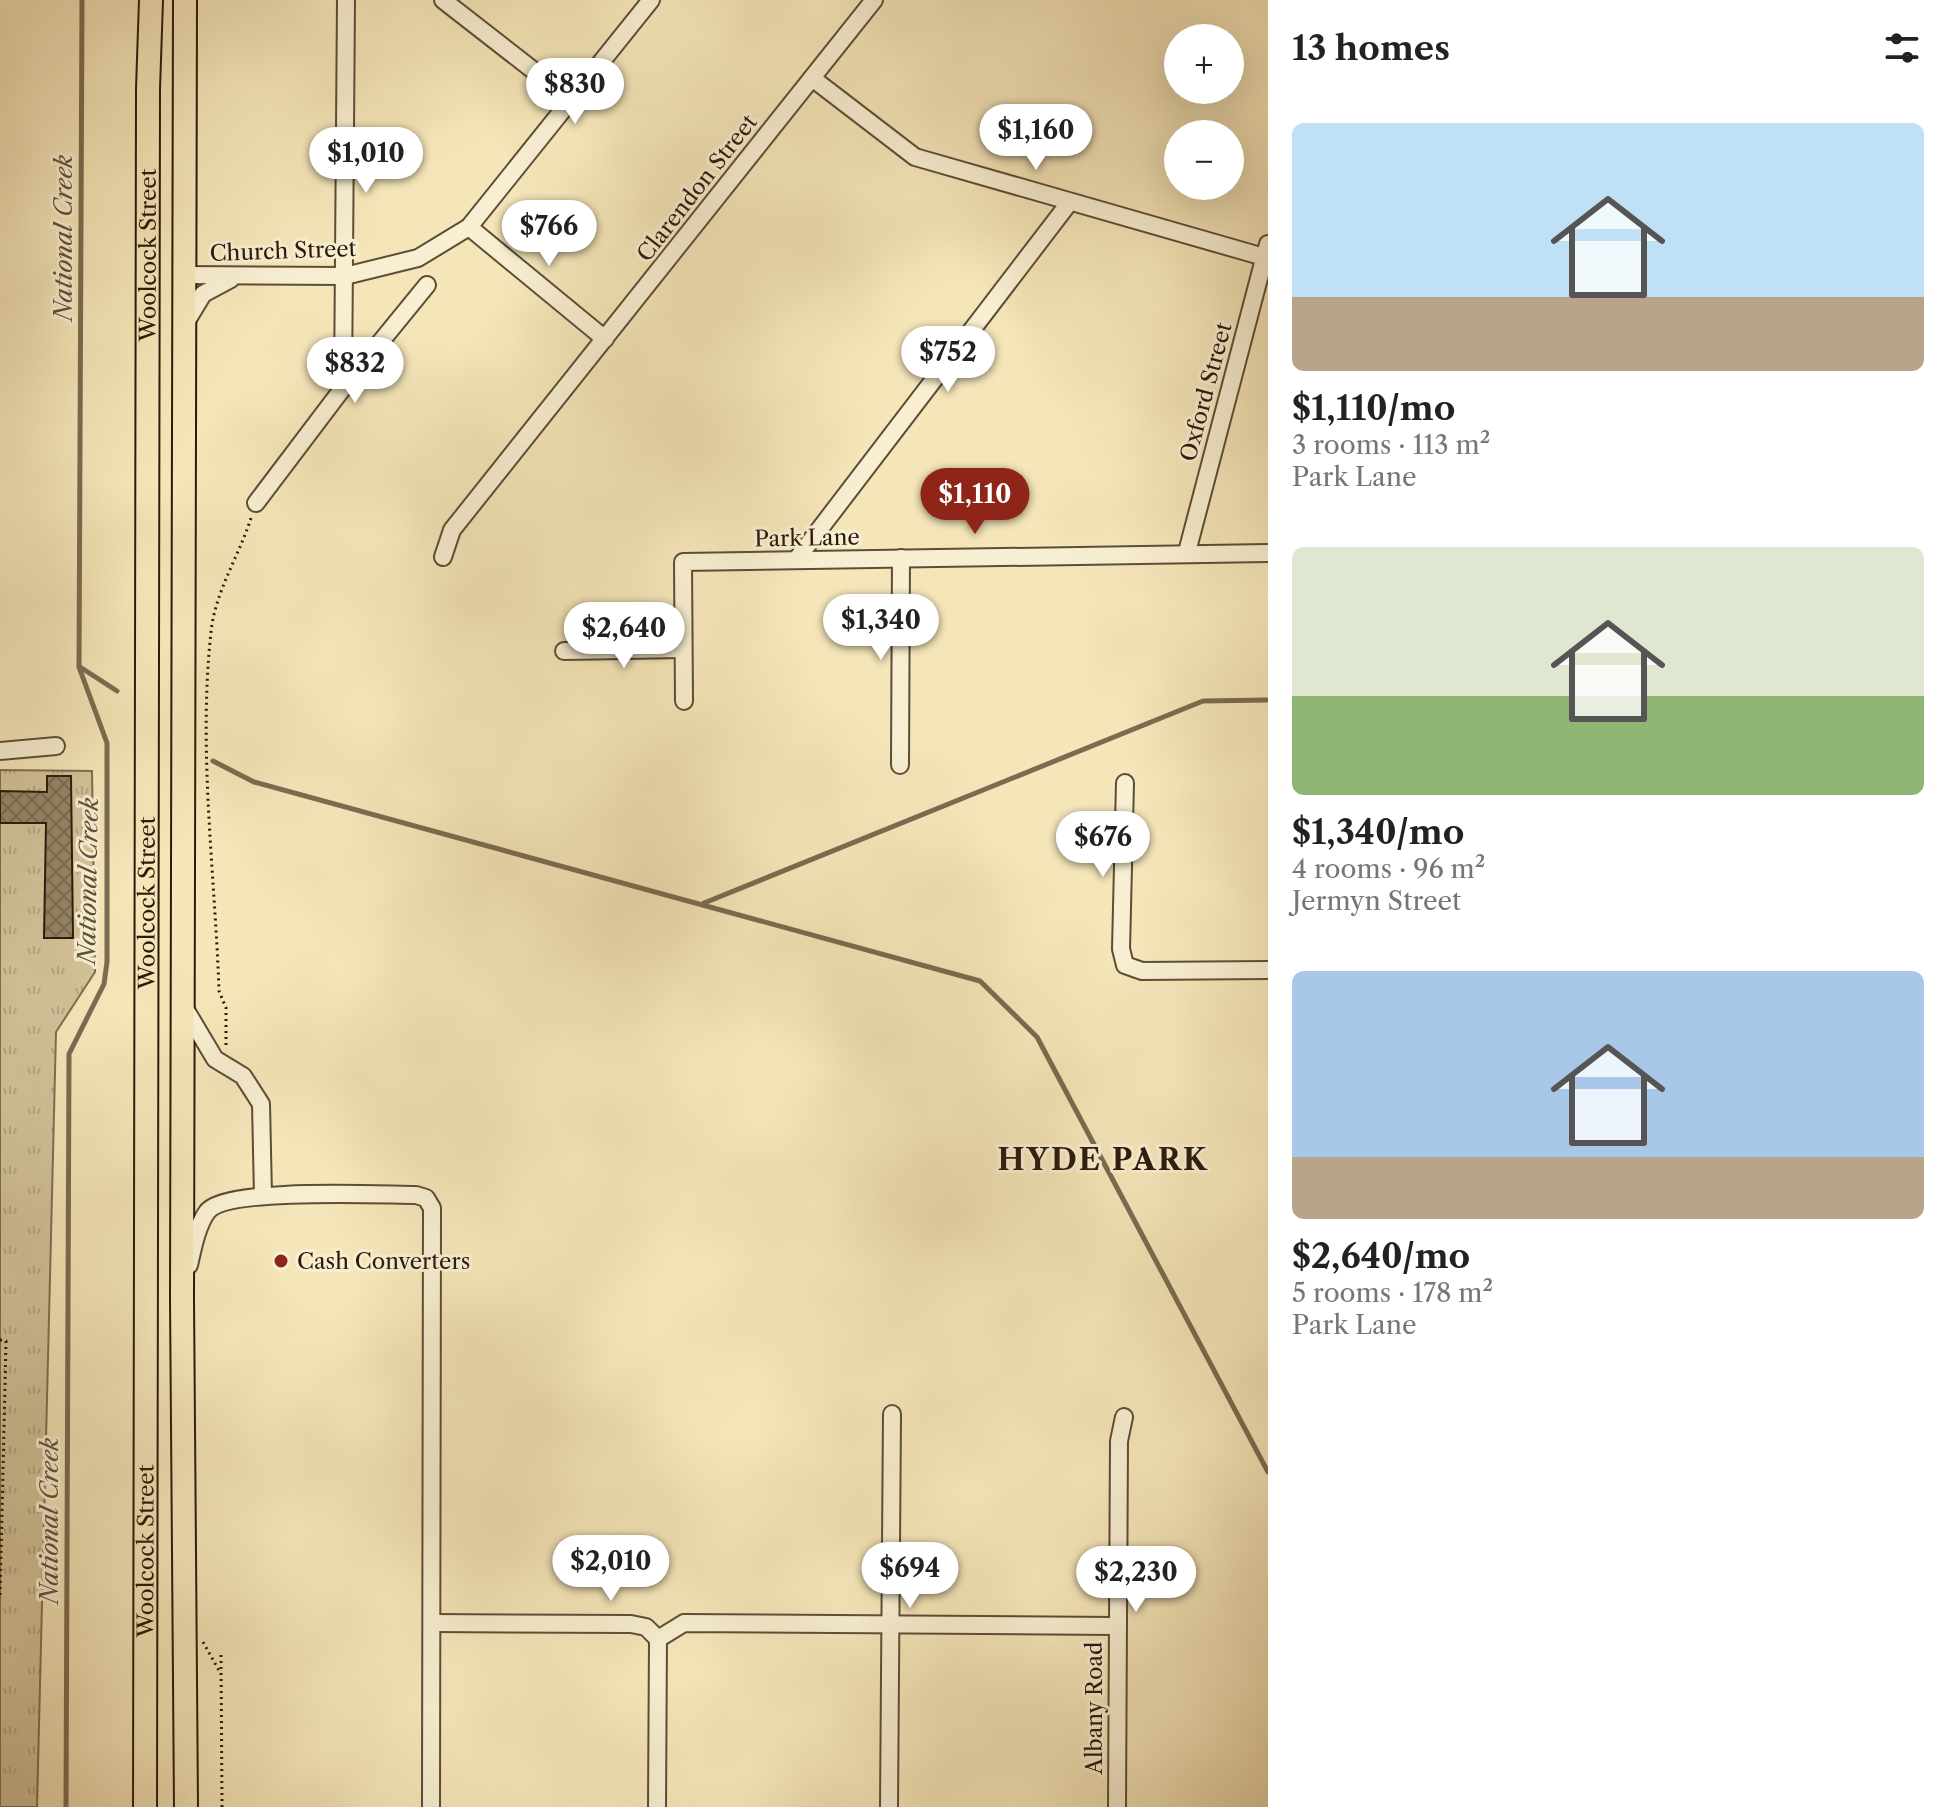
<!DOCTYPE html>
<html lang="en">
<head>
<meta charset="utf-8">
<style>
  body { margin:0; font-family:"Libre Caslon Text",serif; background:#f2f2f2; color:#222; height:100vh; display:flex; flex-direction:column; font-size:30px; white-space:nowrap }
  * { box-sizing:border-box; margin:0 }
  p { font-size:26px; color:#767676 }
  .icon { flex:none; width:44px; height:44px; fill:none; stroke:currentColor; stroke-width:2; stroke-linecap:round; stroke-linejoin:round }
  .map { position:relative; flex:1; overflow:hidden }
  .sheet { display:flex; flex-direction:column; background:#fff; width:680px }
  .sheet>* { flex:none }
  .fabs { position:absolute; left:1164px; top:24px; display:grid; gap:16px }
  .fabs a { display:grid; place-items:center; width:80px; height:80px; border-radius:50%; background:#fff; box-shadow:0 8px 32px #0002; font-size:40px }
  .price { position:absolute; translate:-50% -68px; padding:0 18px; border-radius:28px; background:#fff; color:#222; font-size:26px; line-height:52px; filter:drop-shadow(0 2px 4px #0008) }
  .price::after { content:''; position:absolute; left:50%; top:48px; width:24px; height:18px; margin-left:-12px; background:inherit; clip-path:polygon(0 0,100% 0,50% 100%) }
  .price.selected { background:#8f2418; color:#fff }
  ul { padding:0; list-style:none }
  li { display:grid; align-content:center; gap:16px; height:424px; padding:0 24px }
  li span { display:grid; place-items:center; height:248px; border-radius:12px; color:#555 }
  li>.icon { margin-inline-start:auto }
  span .icon { width:144px; height:144px; fill:#fffc; stroke-width:1 }
  li b { font-size:34px }
  h2 { display:flex; justify-content:space-between; align-items:center; height:96px; padding:0 24px; font-size:34px }
  main { display:flex; flex:1; min-height:0 }
  .map>svg:first-child { display:block }
  .park { fill:url(#park-tufts); stroke:#7f6e53; stroke-width:2 }
  .lines { fill:none; stroke-linecap:round; stroke-linejoin:round }
  .stream { stroke:#7b6b50; stroke-width:5 }
  .building { fill:url(#building-cross-hatch); stroke:#2b1a0b; stroke-width:2 }
  .minor-casing { stroke:#5e4d36; stroke-width:20 }
  .major-casing { stroke:#2b1a0b; stroke-width:26 }
  .path { stroke:#2b1a0b; stroke-width:3; stroke-dasharray:2 4; stroke-linecap:butt }
  .minor { stroke:#f8efd2; stroke-width:16 }
  .major { stroke:#f5e6b9; stroke-width:22 }
  .poi-dot { fill:#8f2418; stroke:#f8efd2; stroke-width:3 }
  .labels { text-anchor:middle; dominant-baseline:central; stroke-width:6; stroke-linejoin:round; paint-order:stroke }
  .street-label { font-size:22px; fill:#2b1a0b; stroke:#f8efd2 }
  .poi-label { font-size:22px; fill:#2b1a0b; stroke:#f8efd2; text-anchor:start }
  .water-label { font-size:24px; font-style:italic; fill:#605039; stroke:#f8efd2 }
  .district-label { font-size:30px; font-weight:bold; letter-spacing:2px; fill:#2b1a0b; stroke:#f8efd2 }
</style>
</head>
<body>
<main>
<div class="map">
<svg width="1268" height="1807" viewBox="0 0 1268 1807">
  <defs>
    <pattern id="park-tufts" width="24" height="20" patternUnits="userSpaceOnUse" patternTransform="scale(2)"><rect width="24" height="20" fill="#d3c39b"/><path d="M3 7l-1-3M5 7V3M7 7l1-3M15 17l-1-3M17 17v-4M19 17l1-3" fill="none" stroke="#b5a784"/></pattern>
    <pattern id="building-cross-hatch" width="8" height="8" patternUnits="userSpaceOnUse" patternTransform="scale(2)"><rect width="8" height="8" fill="#948465"/><path d="M0 0l8 8M0 8l8-8" fill="none" stroke="#796b51"/></pattern>
  </defs>
  <rect width="100%" height="100%" fill="#f5e6b9"/>
  <filter id="stains"><feTurbulence type="fractalNoise" baseFrequency=".0025" numOctaves="4"/><feColorMatrix values="0 0 0 0 .2 0 0 0 0 .09 0 0 0 0 .02 0 0 0 .5 -.17"/></filter>
  <radialGradient id="worn" r=".72"><stop offset=".6" stop-color="#630" stop-opacity="0"/><stop offset="1" stop-color="#630" stop-opacity=".3"/></radialGradient>
  <polygon class="park" points="0,770 92,771 95,972 56,1032 37,1807 0,1807"/>
  <g class="lines">
    <g class="stream">
      <polyline points="80,667 117,691"/>
      <polyline points="213,761 254,782 980,981 1037,1037 1268,1472"/>
      <polyline points="704,903 1203,701 1268,700"/>
      <polyline points="66,1807 69,1054 104,984 107,962 107,743 79,667 82,0"/>
    </g>
  </g>
  <polygon class="building" points="47,776 71,776 73,938 44,938 46,823 0,823 0,791 47,792"/>
  <g class="lines">
    <defs>
      <g id="minor">
        <polyline points="443,0 570,99"/>
        <polyline points="812,78 915,157 1264,257"/>
        <polyline points="469,227 605,339"/>
        <polyline points="185,275 345,276 418,258 469,227 651,0"/>
        <polyline points="186,322 203,294 231,279"/>
        <polyline points="343,388 346,0"/>
        <polyline points="256,503 343,388 427,285"/>
        <polyline points="1187,552 1268,244"/>
        <polyline points="443,557 452,530 874,0"/>
        <polyline points="796,560 1069,203"/>
        <polyline points="564,651 683,649"/>
        <polyline points="684,701 683,562 1268,553"/>
        <polyline points="0,751 56,746"/>
        <polyline points="900,765 901,558"/>
        <polyline points="1125,783 1121,949 1125,965 1142,971 1268,970"/>
        <polyline points="184,1007 215,1059 243,1076 261,1104 263,1196"/>
        <path d="M189,1265C193,1248 197,1226 207,1212C225,1187 380,1195 416,1195L426,1198L432,1208L431,1807"/>
        <polyline points="433,1623 631,1624 646,1627 658,1639"/>
        <polyline points="658,1639 684,1623 1116,1626"/>
        <polyline points="657,1807 658,1639"/>
        <polyline points="889,1807 892,1414"/>
        <polyline points="1117,1807 1119,1441 1124,1417"/>
      </g>
      <g id="major">
        <polyline points="185,0 182,1298 186,1807"/>
        <path id="s1" d="M145,1807L148,89L151,0"/>
      </g>
    </defs>
    <use href="#minor" class="minor-casing"/>
    <use href="#major" class="major-casing"/>
    <g class="path">
      <path d="M226,1045V1008L219,991C215,873 198,751 211,632C215,592 239,556 251,518"/>
      <polyline points="0,1340 6,1341 0,1599"/>
      <polyline points="203,1642 221,1674"/>
      <polyline points="221,1655 222,1807"/>
    </g>
    <use href="#minor" class="minor"/>
    <use href="#major" class="major"/>
  </g>
  <circle class="poi-dot" cx="281" cy="1261" r="8"/>
  <g class="labels">
    <g class="street-label">
      <text transform="translate(697 188) rotate(-52)">Clarendon Street</text>
      <text transform="translate(283 251) rotate(-2)">Church Street</text>
      <text stroke="none"><textPath href="#s1" startOffset="1552">Woolcock Street</textPath></text>
      <text transform="translate(1206 392) rotate(-75)">Oxford Street</text>
      <text transform="translate(807 538) rotate(-1)">Park Lane</text>
      <text stroke="none"><textPath href="#s1" startOffset="904">Woolcock Street</textPath></text>
      <text stroke="none"><textPath href="#s1" startOffset="256">Woolcock Street</textPath></text>
      <text transform="translate(1094 1708) rotate(-90)">Albany Road</text>
    </g>
    <g class="poi-label">
      <text x="297" y="1261">Cash Converters</text>
    </g>
    <g class="water-label">
      <text transform="translate(63 238) rotate(-90)">National Creek</text>
      <text transform="translate(88 881) rotate(-89)">National Creek</text>
      <text transform="translate(49 1521) rotate(-90)">National Creek</text>
    </g>
    <g class="district-label">
      <text x="1103" y="1159">HYDE PARK</text>
    </g>
  </g>
  <rect width="100%" height="100%" filter="url(#stains)"/>
  <rect width="100%" height="100%" fill="url(#worn)"/>
</svg>
<div class="fabs">
<a>+</a>
<a>−</a>
</div>
<b class="price" style="left:575px;top:126px">$830</b>
<b class="price" style="left:1036px;top:172px">$1,160</b>
<b class="price" style="left:366px;top:195px">$1,010</b>
<b class="price" style="left:549px;top:268px">$766</b>
<b class="price" style="left:948px;top:394px">$752</b>
<b class="price" style="left:355px;top:405px">$832</b>
<b class="price selected" style="left:975px;top:536px">$1,110</b>
<b class="price" style="left:881px;top:662px">$1,340</b>
<b class="price" style="left:624px;top:670px">$2,640</b>
<b class="price" style="left:1103px;top:879px">$676</b>
<b class="price" style="left:611px;top:1603px">$2,010</b>
<b class="price" style="left:910px;top:1610px">$694</b>
<b class="price" style="left:1136px;top:1614px">$2,230</b>
</div>
<section class="sheet">
<h2>13 homes<svg class="icon" aria-label="filters" viewBox="0 0 24 24"><path d="M4 7h16M4 17h16"/><circle cx="9" cy="7" r="2"/><circle cx="15" cy="17" r="2"/></svg></h2>
<ul>
<li><span style="background:linear-gradient(#bfe0f5 70%,#b9a48a 0)"><svg class="icon" aria-label="home" viewBox="0 0 24 24"><path d="M3 11l9-7 9 7M6 9v11h12V9"/></svg></span><div><b>$1,110/mo</b><p>3 rooms · 113 m²</p><p>Park Lane</p></div></li>
<li><span style="background:linear-gradient(#dfe7d0 60%,#8fb573 0)"><svg class="icon" aria-label="home" viewBox="0 0 24 24"><path d="M3 11l9-7 9 7M6 9v11h12V9"/></svg></span><div><b>$1,340/mo</b><p>4 rooms · 96 m²</p><p>Jermyn Street</p></div></li>
<li><span style="background:linear-gradient(#a9c7e8 75%,#b9a48a 0)"><svg class="icon" aria-label="home" viewBox="0 0 24 24"><path d="M3 11l9-7 9 7M6 9v11h12V9"/></svg></span><div><b>$2,640/mo</b><p>5 rooms · 178 m²</p><p>Park Lane</p></div></li>
</ul>
</section>
</main>
</body>
</html>
